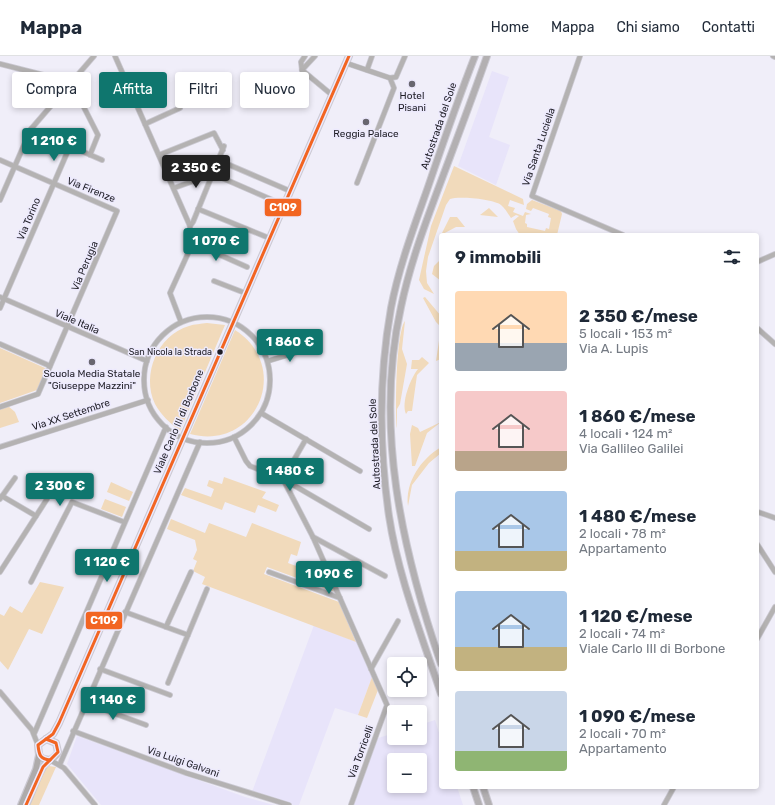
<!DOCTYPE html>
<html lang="it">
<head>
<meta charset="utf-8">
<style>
  body { margin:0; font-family:Rubik,sans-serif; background:#f6f6f7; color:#1f2937; height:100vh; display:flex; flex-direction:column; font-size:15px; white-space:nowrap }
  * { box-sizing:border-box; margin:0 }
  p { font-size:13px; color:#747a83 }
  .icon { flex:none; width:22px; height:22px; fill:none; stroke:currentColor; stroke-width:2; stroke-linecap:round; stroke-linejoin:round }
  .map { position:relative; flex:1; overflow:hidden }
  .sheet { position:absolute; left:439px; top:177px; width:320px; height:556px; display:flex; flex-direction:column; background:#fff; border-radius:4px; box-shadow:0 2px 6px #0003 }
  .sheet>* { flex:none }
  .guide { position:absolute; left:12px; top:16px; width:367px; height:36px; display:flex; gap:8px }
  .controls { position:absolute; left:387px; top:601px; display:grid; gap:8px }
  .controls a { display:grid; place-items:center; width:40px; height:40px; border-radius:4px; background:#fff; box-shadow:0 2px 6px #0003; font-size:20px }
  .price { position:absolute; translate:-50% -34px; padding:0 9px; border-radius:4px; background:#0f766e; color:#fff; font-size:13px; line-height:26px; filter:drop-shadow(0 1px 2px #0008) }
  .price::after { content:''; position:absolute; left:50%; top:24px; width:12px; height:9px; margin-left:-6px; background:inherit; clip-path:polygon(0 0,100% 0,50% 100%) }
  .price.selected { background:#222; color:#fff }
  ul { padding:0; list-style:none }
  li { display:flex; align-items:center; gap:12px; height:100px; padding:0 16px }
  li span { display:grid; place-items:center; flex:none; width:112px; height:80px; border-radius:4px; color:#555 }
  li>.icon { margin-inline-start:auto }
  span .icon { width:48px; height:48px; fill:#fffc; stroke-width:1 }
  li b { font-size:17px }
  h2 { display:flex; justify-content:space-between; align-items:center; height:48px; padding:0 16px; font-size:17px }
  .chip { padding:0 14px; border-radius:4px; background:#fff; box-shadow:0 2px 6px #0003; font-size:14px; line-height:36px }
  .chip.selected { background:#0f766e; color:#fff }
  header { display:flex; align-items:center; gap:24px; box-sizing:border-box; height:56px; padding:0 20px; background:#fff; border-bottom:1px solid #e0e1e3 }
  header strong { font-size:19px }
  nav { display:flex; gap:22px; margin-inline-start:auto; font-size:14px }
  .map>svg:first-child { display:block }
  .built { fill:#e8e4fa; fill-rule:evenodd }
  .green { fill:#f1dabb }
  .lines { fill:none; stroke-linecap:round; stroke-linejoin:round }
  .minor-casing { stroke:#cbc9d2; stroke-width:6 }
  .major-casing { stroke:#cbc9d2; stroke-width:8 }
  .highway-casing { stroke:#cbc9d2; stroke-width:8 }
  .minor { stroke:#b4b2b2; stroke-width:4.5 }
  .major { stroke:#aeabab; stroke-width:5.5 }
  .highway { stroke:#b3b0b2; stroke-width:6 }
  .bus-1-casing { stroke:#edeafd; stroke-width:6 }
  .bus-1 { stroke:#f26522; stroke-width:3 }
  .poi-dot { fill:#68666f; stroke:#edeafd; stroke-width:1.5 }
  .bus-dot { fill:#1e1d25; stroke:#edeafd; stroke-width:1.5 }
  .labels { text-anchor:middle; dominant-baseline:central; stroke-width:3; stroke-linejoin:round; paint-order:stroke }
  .bus-label { font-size:9px; fill:#1e1d25; stroke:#edeafd; text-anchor:end }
  .poi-label { font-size:10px; fill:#1e1d25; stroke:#edeafd }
  .street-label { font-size:10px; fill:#1e1d25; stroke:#edeafd }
  .line-badge { stroke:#edeafd; stroke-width:1.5 }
  .badge-label { font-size:11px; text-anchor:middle; font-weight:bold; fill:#fff }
</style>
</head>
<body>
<header>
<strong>Mappa</strong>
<nav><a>Home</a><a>Mappa</a><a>Chi siamo</a><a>Contatti</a></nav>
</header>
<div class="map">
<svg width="775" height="749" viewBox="0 0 775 749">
  <rect width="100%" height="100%" fill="#f0eef9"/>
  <g class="built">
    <polygon points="492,15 509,21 489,81 510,89 496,129 458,110"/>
    <polygon points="314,569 356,586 372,621 358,659 335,652 299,749 293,749 252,736"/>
    <path d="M435,664L441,683V731H457L463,749H348L372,684L394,677V682H420V669ZM394,704H420V730H394Z"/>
    <polygon points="77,680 245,741 274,749 101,749 67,708"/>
  </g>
  <g class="green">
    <path d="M454,110L523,143L524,149L510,144L508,150L515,152L513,156L523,160L525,156L531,158L526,159L525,167L527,168V171L545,175L546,172L549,173L551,162L548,161L549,158L533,152L531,155L526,153L527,148L532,144L561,155L562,158L557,179H520L516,173L513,165L519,160L516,159L511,162C508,158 505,152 501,149C493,143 459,140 450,143L446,149L428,201L426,215L427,227L434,238L424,233L419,224L431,170Z"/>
    <polygon points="489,152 498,161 480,159"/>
    <polygon points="450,161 457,161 465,171 456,171 441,179"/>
    <polygon points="441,203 441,225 432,218 434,210"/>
    <polygon points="425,241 441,260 441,303 436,305 441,271 436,266 423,242"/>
    <path d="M405,265L402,293L407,308L400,348L397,353V372C395,355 396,276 405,265Z"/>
    <path d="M207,267L225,269L180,375C170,367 161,359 155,348C141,318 158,279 189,270C194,268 201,268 207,267Z"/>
    <path d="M235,274C293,311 256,396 190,378Z"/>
    <polygon points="0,292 45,312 46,314 37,334 0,347"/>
    <path d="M422,301L429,307L417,319L412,355H408L406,358C401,347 410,323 418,313H411L412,304H419Z"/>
    <polygon points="8,350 15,356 19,366 0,372 0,353"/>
    <polygon points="441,366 427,377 415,410 412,410 410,378 412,369 418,372 420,376"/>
    <path d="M441,391V397L429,407L412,429L408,450C405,426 421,403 441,391Z"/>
    <polygon points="224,421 266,436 262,442 279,449 276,456 258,449 255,457 225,446 222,454 181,439 185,432 211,441 214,433 207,430 209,424 222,428"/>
    <polygon points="111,426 133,436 129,445 107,436"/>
    <polygon points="105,443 126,451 122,461 101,453"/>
    <polygon points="171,463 205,477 209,467 246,481 252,467 301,486 297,500 291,498 288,507 329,522 335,536 267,511 264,518 339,546 356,586 202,528 205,521 193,515 197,505 193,503 197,494 195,484 167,473"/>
    <polygon points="40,526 64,531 42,578 29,573 8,614 0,605 0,558 4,560 10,550 22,557"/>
    <polygon points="372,621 378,634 367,662 358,659"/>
    <polygon points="49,710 56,711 39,749 29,749 45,714"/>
  </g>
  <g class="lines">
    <defs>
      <g id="minor">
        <polyline points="115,0 190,170 190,193 170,237 181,266"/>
        <polyline points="580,0 532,140 623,179"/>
        <polyline points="773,0 775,1"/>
        <polyline points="346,7 390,22 394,32 357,127"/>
        <polyline points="0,8 71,26 98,79 90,99"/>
        <polyline points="302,14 332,39"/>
        <polyline points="302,14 315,0"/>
        <polyline points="302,14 301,6 305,0"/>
        <polyline points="367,14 372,0"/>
        <polyline points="390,22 396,21 405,0"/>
        <polyline points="145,68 180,52"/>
        <polyline points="31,73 102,104"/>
        <polyline points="159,99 214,77 223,94"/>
        <polyline points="0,104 117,155 38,338 0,351"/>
        <polyline points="218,104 290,135"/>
        <polyline points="174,132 213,118 284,149"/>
        <polyline points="0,144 31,73 94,0"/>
        <polyline points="198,153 269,182"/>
        <polyline points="190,170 193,166 224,90"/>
        <polyline points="191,186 247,211"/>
        <polyline points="757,206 775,198"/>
        <polyline points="214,225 245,237"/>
        <polyline points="0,241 147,305"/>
        <polyline points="0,252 70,90"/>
        <circle cx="207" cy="324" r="63"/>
        <polyline points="757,272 775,288"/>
        <polyline points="0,288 50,310"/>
        <polyline points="268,305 304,294 311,294"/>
        <polyline points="261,357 360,415"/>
        <polyline points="234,381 246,405 250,410 283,423 369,473"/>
        <polyline points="306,383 283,423 313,481 387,649 351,749"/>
        <polyline points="0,391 148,344"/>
        <polyline points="2,440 36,460"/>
        <polyline points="0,443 15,422"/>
        <polyline points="757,458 758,456 775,462"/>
        <polyline points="313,481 385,520"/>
        <polyline points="757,488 775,516"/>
        <polyline points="0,516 47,443 50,431"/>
        <polyline points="269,516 340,542"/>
        <polyline points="31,526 72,446 124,466"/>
        <polyline points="125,556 188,579"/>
        <polyline points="166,571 191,516"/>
        <polyline points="757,583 775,551"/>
        <polyline points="100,613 170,639"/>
        <polyline points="371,613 398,565"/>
        <polyline points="168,627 207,533"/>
        <polyline points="0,636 32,674 38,689"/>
        <polyline points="86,647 146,669"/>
        <polyline points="73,675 186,717 289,749"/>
        <polyline points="34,678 166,371"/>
        <polyline points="50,704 64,712 95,749"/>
        <polyline points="60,708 200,386"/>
        <polyline points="664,749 674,731"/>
      </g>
      <g id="major">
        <polyline points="50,704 43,703 39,699 38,689 53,678 59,667 349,0"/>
        <polyline points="21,749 36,713 39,699"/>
        <path d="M26,749C32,737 36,723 43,711C47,704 55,703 58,696L56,687L46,683"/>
      </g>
      <g id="highway">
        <path d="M441,608C402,494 374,371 401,251C410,208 425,168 440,128C456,85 472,43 487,0"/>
        <path d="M441,638C422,580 398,520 389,460C379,391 379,320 391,252C399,210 414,171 428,131C443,87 458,43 475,0"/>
        <polyline points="473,731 479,749"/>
        <polyline points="483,731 489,749"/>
      </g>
    </defs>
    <use href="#minor" class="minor-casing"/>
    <use href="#major" class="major-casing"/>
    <use href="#highway" class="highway-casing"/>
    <use href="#minor" class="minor"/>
    <use href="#major" class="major"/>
    <use href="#highway" class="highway"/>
    <defs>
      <g id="bus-1">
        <path d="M50,704C40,703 39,699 38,689L53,678L59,667L349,0"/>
        <polyline points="26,749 43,711 58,696 56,687 46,683"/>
      </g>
    </defs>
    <use href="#bus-1" class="bus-1-casing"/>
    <use href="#bus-1" class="bus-1"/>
  </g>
  <g class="poi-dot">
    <circle cx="412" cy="28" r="4"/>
    <circle cx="366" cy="66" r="4"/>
    <circle cx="92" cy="306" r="4"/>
  </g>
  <circle class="bus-dot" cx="220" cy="296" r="3.5"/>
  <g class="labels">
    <g class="bus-label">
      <text x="212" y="296">San Nicola la Strada</text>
    </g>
    <g class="poi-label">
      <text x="412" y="40">Hotel<tspan x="412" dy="12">Pisani</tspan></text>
      <text x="366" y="78">Reggia Palace</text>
      <text x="92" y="318">Scuola Media Statale<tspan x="92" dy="12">"Giuseppe Mazzini"</tspan></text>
    </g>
    <g class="street-label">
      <text transform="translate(439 70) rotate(-71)">Autostrada del Sole</text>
      <text transform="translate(539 91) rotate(-71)">Via Santa Luciella</text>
      <text transform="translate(91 134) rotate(22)">Via Firenze</text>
      <text transform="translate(29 163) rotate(-67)">Via Torino</text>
      <text transform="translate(85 210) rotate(-67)">Via Perugia</text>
      <text transform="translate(77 266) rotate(23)">Viale Italia</text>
      <text transform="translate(71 359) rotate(-18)">Via XX Settembre</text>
      <text transform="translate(179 366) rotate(-67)">Viale Carlo III di Borbone</text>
      <text transform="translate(375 388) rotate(-93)">Autostrada del Sole</text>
      <text transform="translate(361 696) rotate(-70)">Via Torricelli</text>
      <text transform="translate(183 706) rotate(19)">Via Luigi Galvani</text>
    </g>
  </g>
  <g class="line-badge">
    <rect x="264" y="142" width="38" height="19" rx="4" fill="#f26522"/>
    <rect x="85" y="555" width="38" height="19" rx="4" fill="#f26522"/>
  </g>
  <g class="badge-label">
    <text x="283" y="155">C109</text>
    <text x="104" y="568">C109</text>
  </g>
</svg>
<div class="controls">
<a><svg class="icon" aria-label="locate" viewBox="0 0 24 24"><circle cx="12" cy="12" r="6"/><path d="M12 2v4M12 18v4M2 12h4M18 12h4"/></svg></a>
<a>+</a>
<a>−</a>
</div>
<b class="price" style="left:54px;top:106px">1 210 €</b>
<b class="price selected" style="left:196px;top:133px">2 350 €</b>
<b class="price" style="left:216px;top:206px">1 070 €</b>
<b class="price" style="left:290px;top:307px">1 860 €</b>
<b class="price" style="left:290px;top:436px">1 480 €</b>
<b class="price" style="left:60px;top:451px">2 300 €</b>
<b class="price" style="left:107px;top:527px">1 120 €</b>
<b class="price" style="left:329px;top:539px">1 090 €</b>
<b class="price" style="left:113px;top:665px">1 140 €</b>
<div class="guide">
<a class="chip">Compra</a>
<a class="chip selected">Affitta</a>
<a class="chip">Filtri</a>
<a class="chip">Nuovo</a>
</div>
<section class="sheet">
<h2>9 immobili<svg class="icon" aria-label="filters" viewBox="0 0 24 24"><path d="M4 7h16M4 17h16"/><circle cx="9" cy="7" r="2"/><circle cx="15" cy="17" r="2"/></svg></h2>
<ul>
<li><span style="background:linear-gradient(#ffd9b3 65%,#9aa5b1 0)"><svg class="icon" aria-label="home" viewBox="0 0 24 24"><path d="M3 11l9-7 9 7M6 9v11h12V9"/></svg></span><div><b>2 350 €/mese</b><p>5 locali · 153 m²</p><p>Via A. Lupis</p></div></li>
<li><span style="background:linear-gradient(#f6c9c9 75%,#b9a48a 0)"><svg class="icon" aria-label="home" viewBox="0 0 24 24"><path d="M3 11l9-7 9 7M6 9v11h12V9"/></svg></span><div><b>1 860 €/mese</b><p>4 locali · 124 m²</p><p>Via Gallileo Galilei</p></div></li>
<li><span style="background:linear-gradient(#a9c7e8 75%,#c2b280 0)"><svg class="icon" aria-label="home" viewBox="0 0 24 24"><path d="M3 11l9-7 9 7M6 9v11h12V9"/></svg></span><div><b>1 480 €/mese</b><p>2 locali · 78 m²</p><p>Appartamento</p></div></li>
<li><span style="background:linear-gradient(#a9c7e8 70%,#c2b280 0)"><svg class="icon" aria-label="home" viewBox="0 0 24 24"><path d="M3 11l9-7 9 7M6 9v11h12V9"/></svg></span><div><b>1 120 €/mese</b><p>2 locali · 74 m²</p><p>Viale Carlo III di Borbone</p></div></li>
<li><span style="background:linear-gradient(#c9d6e8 75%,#8fb573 0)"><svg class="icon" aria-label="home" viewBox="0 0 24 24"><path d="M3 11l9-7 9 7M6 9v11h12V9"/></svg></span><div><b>1 090 €/mese</b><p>2 locali · 70 m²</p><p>Appartamento</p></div></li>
</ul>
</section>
</div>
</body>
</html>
